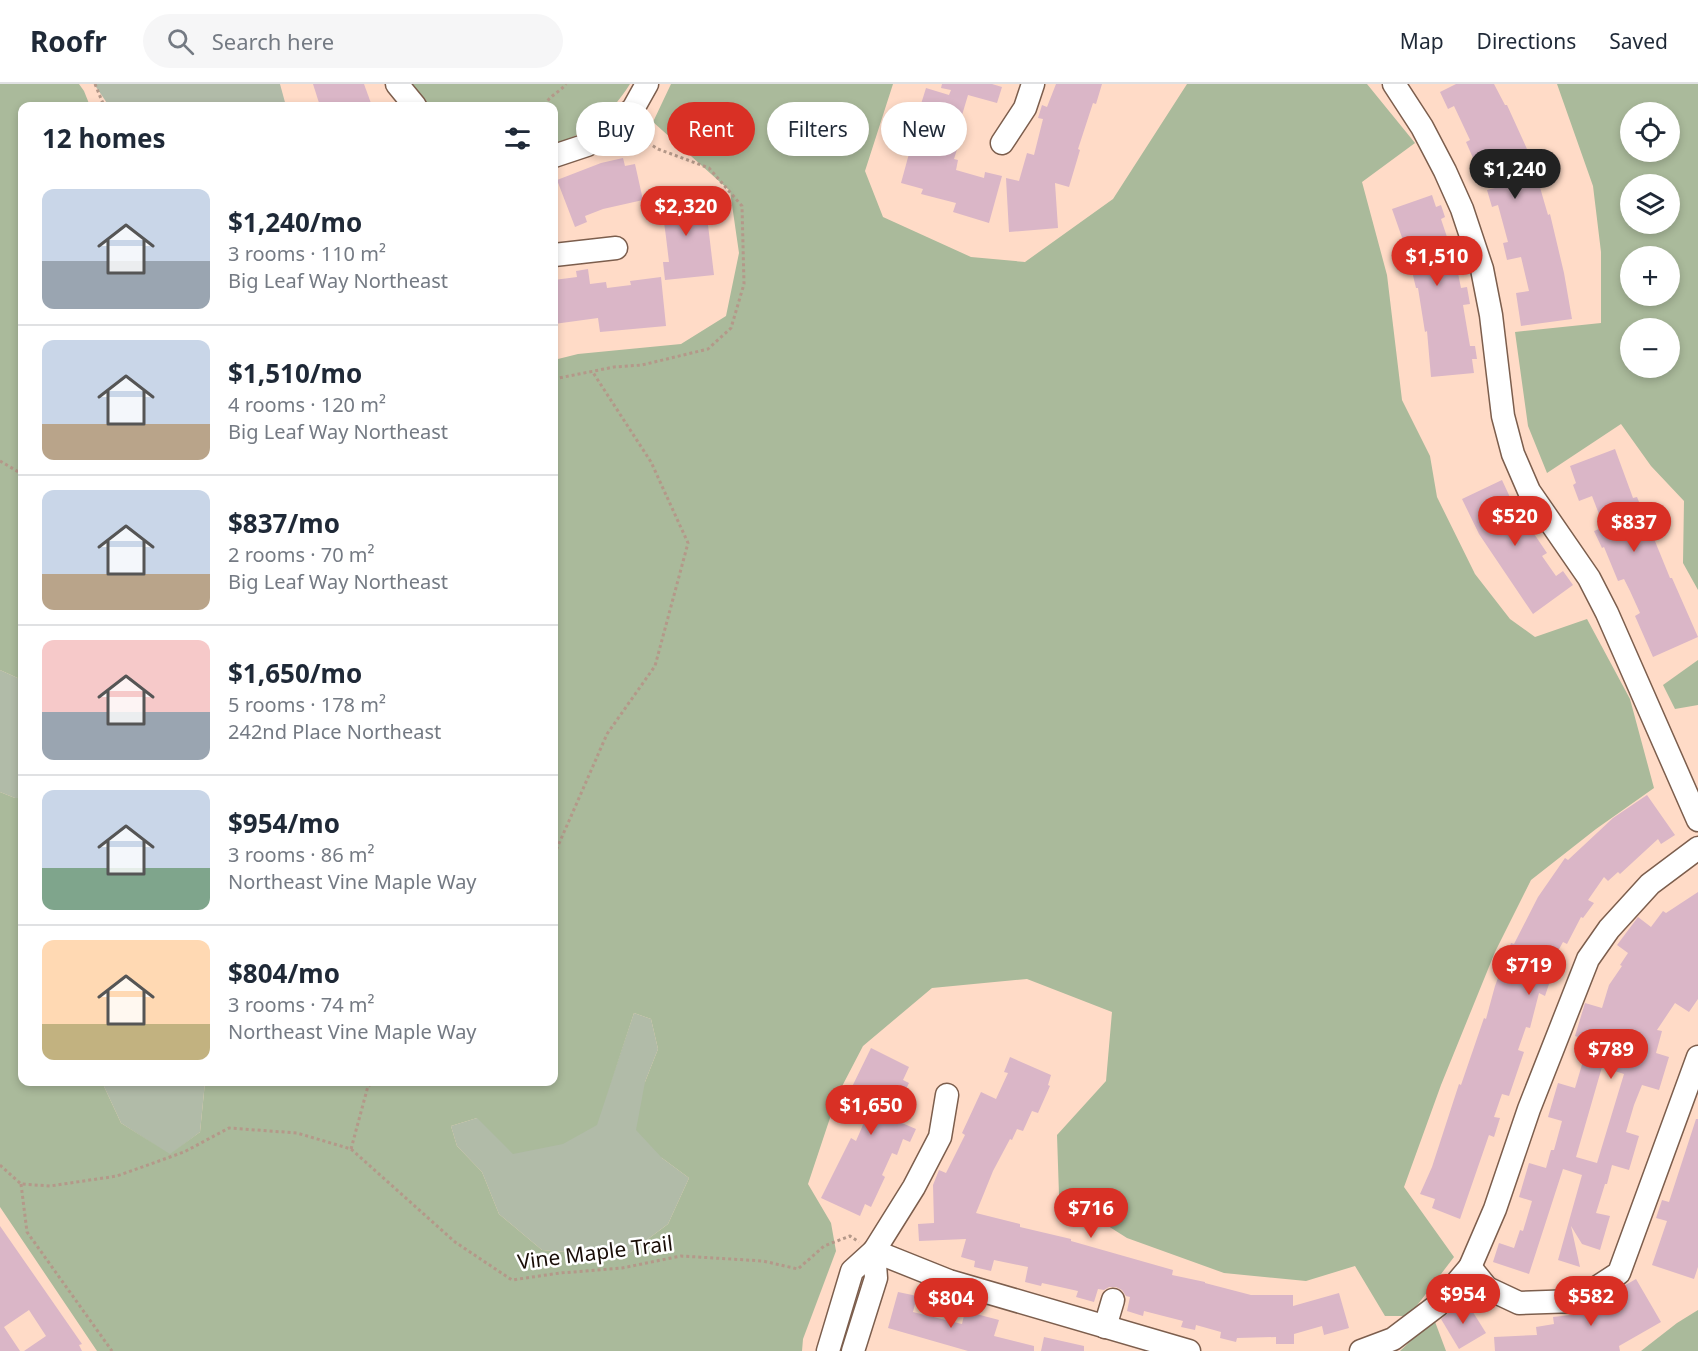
<!DOCTYPE html>
<html lang="en">
<head>
<meta charset="utf-8">
<style>
  body { margin:0; font-family:"Noto Sans",sans-serif; background:#f6f6f7; color:#1f2937; height:100vh; display:flex; flex-direction:column; font-size:22px; white-space:nowrap }
  * { box-sizing:border-box; margin:0 }
  p { font-size:20px; color:#747a83 }
  .icon { flex:none; width:33px; height:33px; fill:none; stroke:currentColor; stroke-width:2; stroke-linecap:round; stroke-linejoin:round }
  .map { position:relative; flex:1; overflow:hidden }
  .sheet { position:absolute; left:18px; top:18px; width:540px; height:984px; display:flex; flex-direction:column; background:#fff; border-radius:12px; box-shadow:0 3px 9px #0003 }
  .sheet>* { flex:none }
  .hud { position:absolute; left:576px; top:18px; width:570px; height:54px; display:flex; gap:12px }
  .tools { position:absolute; left:1620px; top:18px; display:grid; gap:12px }
  .tools a { display:grid; place-items:center; width:60px; height:60px; border-radius:50%; background:#fff; box-shadow:0 3px 9px #0003; font-size:30px }
  .price { position:absolute; translate:-50% -51px; padding:0 14px; border-radius:21px; background:#d93025; color:#fff; font-size:20px; line-height:39px; filter:drop-shadow(0 2px 3px #0008) }
  .price::after { content:''; position:absolute; left:50%; top:36px; width:18px; height:14px; margin-left:-9px; background:inherit; clip-path:polygon(0 0,100% 0,50% 100%) }
  .price.selected { background:#222; color:#fff }
  ul { padding:0; list-style:none }
  li { display:flex; align-items:center; gap:18px; height:150px; padding:0 24px }
  li+li { border-top:2px solid #e0e1e3 }
  li span { display:grid; place-items:center; flex:none; width:168px; height:120px; border-radius:12px; color:#555 }
  li>.icon { margin-inline-start:auto }
  span .icon { width:72px; height:72px; fill:#fffc; stroke-width:1 }
  li b { font-size:26px }
  h2 { display:flex; justify-content:space-between; align-items:center; height:72px; padding:0 24px; font-size:26px }
  .pill { padding:0 21px; border-radius:27px; background:#fff; box-shadow:0 3px 9px #0003; font-size:21px; line-height:54px }
  .pill.selected { background:#d93025; color:#fff }
  header { display:flex; align-items:center; gap:36px; box-sizing:border-box; height:84px; padding:0 30px; background:#fff; border-bottom:2px solid #e0e1e3 }
  header strong { font-size:28px }
  nav { display:flex; gap:33px; margin-inline-start:auto; font-size:21px }
  .search { width:420px; height:54px; background:#f6f6f7; display:flex; align-items:center; gap:15px; box-sizing:border-box; padding:0 21px; border-radius:33px; color:#747a83; font-size:22px }
  .map>svg:first-child { display:block }
  .green { fill:#b1bba8 }
  .forest { fill:#aaba9b; fill-rule:evenodd }
  .building { fill:#dab6c7; fill-rule:evenodd }
  .lines { fill:none; stroke-linecap:round; stroke-linejoin:round }
  .minor-casing { stroke:#7c5e4d; stroke-width:25 }
  .path { stroke:#b49889; stroke-width:3; stroke-dasharray:3 3; stroke-linecap:butt }
  .minor { stroke:#fff; stroke-width:22 }
  .labels { text-anchor:middle; dominant-baseline:central; stroke-width:5; stroke-linejoin:round; paint-order:stroke }
  .street-label { font-size:21px; fill:#190d07; stroke:#fff }
</style>
</head>
<body>
<header>
<strong>Roofr</strong>
<div class="search"><svg class="icon" aria-label="search" viewBox="0 0 24 24"><circle cx="10" cy="10" r="6"/><path d="M15 15l6 6"/></svg>Search here</div>
<nav><a>Map</a><a>Directions</a><a>Saved</a></nav>
</header>
<div class="map">
<svg width="1698" height="1267" viewBox="0 0 1698 1267">
  <rect width="100%" height="100%" fill="#ffdbc7"/>
  <g class="green">
    <polygon points="94,0 280,0 286,22 109,22"/>
    <polygon points="0,586 22,596 22,714 15,714 0,708"/>
    <polygon points="634,929 651,935 658,965 645,998 662,1074 689,1094 668,1140 624,1173 542,1166 499,1130 482,1088 457,1062 451,1042 477,1034 596,1041"/>
    <polygon points="102,998 205,998 200,1048 170,1071 121,1039"/>
  </g>
  <g class="forest">
    <polygon points="0,0 79,0 84,7 90,22 22,22 22,596 0,586"/>
    <path d="M405,0H630C611,30 588,50 554,60V22H421Z"/>
    <path d="M671,0H893L865,87L883,133L971,173L1025,178L1113,115L1187,0H1367L1415,59L1362,98L1387,191L1402,316L1430,372L1437,413L1475,490L1510,535L1535,553L1587,535L1630,615L1654,704L1596,745L1531,796L1495,868L1441,1001L1404,1103L1454,1173L1409,1232H1385L1355,1182L1306,1197L1224,1189L1127,1154L1059,1111L1057,1051L1106,997L1112,928L1027,895L932,904L863,962L838,1010L808,1100L831,1139L836,1167L803,1255L802,1267H97L0,1123V708L15,714H22V998H102L121,1039L170,1070L200,1048L205,998H554V276L578,270L681,260L726,232L739,169L730,107L653,38ZM634,929L651,935L658,965L645,998L636,1046L662,1074L689,1094L668,1140L624,1173L542,1166L499,1130L482,1088L457,1062L451,1042L477,1034L513,1070L563,1060L597,1041Z"/>
    <path d="M1557,0H1698V506L1683,479L1684,417L1651,382L1621,340L1547,389L1528,342L1515,248L1601,239V168L1593,102ZM1670,28V68H1630V28ZM1670,100V140H1630V100ZM1630,172H1670V212H1630ZM1670,244V284H1630V244Z"/>
    <polygon points="1698,576 1698,621 1675,625 1663,601"/>
    <polygon points="1698,1226 1698,1267 1641,1267 1677,1239"/>
    <polygon points="1434,1235 1446,1267 1400,1267"/>
  </g>
  <g class="building">
    <polygon points="313,0 364,0 372,22 320,22"/>
    <polygon points="942,0 992,0 1002,3 997,19 968,11 960,38 965,40 954,75 958,76 956,86 984,94 985,88 1002,92 989,139 953,128 956,119 921,110 923,105 901,99 910,66 927,71 934,48 917,43 920,34 917,33 926,4 949,11 951,6 941,4"/>
    <polygon points="1056,0 1102,0 1096,20 1093,19 1078,65 1080,66 1069,103 1055,99 1058,144 1009,148 1006,94 1019,97 1027,69 1034,71 1043,35 1038,34 1042,21 1047,23"/>
    <polygon points="1456,0 1494,0 1505,21 1507,21 1532,76 1548,131 1550,130 1564,189 1572,235 1521,242 1516,209 1529,207 1521,173 1507,176 1503,159 1508,158 1498,121 1492,123 1487,106 1499,103 1493,82 1486,68 1473,74 1466,58 1470,56 1454,22 1448,25 1440,8"/>
    <polygon points="623,74 625,82 635,80 643,116 603,125 585,132 587,138 575,143 557,96 601,79"/>
    <polygon points="699,110 700,116 705,116 714,191 665,196 663,178 669,178 666,153 663,131 657,131 655,114"/>
    <polygon points="1432,111 1436,123 1441,121 1445,133 1441,135 1448,156 1451,155 1461,204 1467,203 1470,220 1463,221 1470,262 1475,262 1477,275 1472,275 1474,289 1431,293 1427,247 1425,248 1418,204 1416,204 1406,162 1405,162 1392,125"/>
    <polygon points="588,185 590,200 606,198 607,204 631,201 630,197 661,193 666,242 600,248 598,234 554,240 554,196 577,193 576,187"/>
    <polygon points="1615,365 1633,414 1637,413 1670,494 1672,494 1698,553 1653,573 1635,532 1640,529 1630,507 1624,495 1618,497 1604,463 1602,464 1594,447 1604,443 1592,412 1579,417 1573,401 1576,399 1570,382"/>
    <polygon points="1502,396 1521,437 1524,435 1547,469 1542,472 1556,492 1563,487 1573,501 1533,530 1479,450 1462,415"/>
    <polygon points="1647,711 1675,751 1661,760 1658,755 1620,790 1618,788 1608,797 1604,793 1588,816 1594,819 1583,834 1581,833 1567,860 1563,858 1545,891 1551,894 1545,912 1539,909 1530,944 1526,943 1518,966 1524,968 1509,1012 1502,1010 1494,1033 1500,1034 1494,1053 1489,1051 1460,1135 1432,1124 1435,1115 1420,1110 1432,1083 1459,1000 1461,1001 1484,934 1486,935 1495,902 1511,859 1514,860 1538,813 1565,774 1568,776 1613,734"/>
    <path d="M1698,808V915L1689,928L1675,919L1657,946L1662,947L1656,969L1669,973L1659,1006L1642,1001L1634,1021L1626,1048L1639,1052L1629,1086L1612,1081L1607,1100H1605L1596,1129L1610,1132L1600,1166L1582,1160L1571,1142L1580,1183L1558,1176L1582,1091L1563,1085L1529,1190L1493,1178L1499,1159L1514,1164L1520,1146L1523,1147L1532,1117L1519,1113L1529,1079L1546,1084L1551,1066H1554L1562,1037L1548,1033L1558,999L1575,1004L1589,957L1575,952L1585,919L1602,924L1609,901L1622,882L1620,881L1628,869L1617,861L1638,833L1651,843L1663,827L1666,829ZM1602,983L1624,990L1597,1079L1576,1073Z"/>
    <polygon points="871,964 909,983 903,996 909,999 902,1013 892,1008 881,1030 916,1045 910,1058 903,1055 897,1071 892,1069 882,1091 885,1093 871,1123 865,1120 860,1132 821,1114 851,1054 856,1057 872,1020 849,1009"/>
    <polygon points="1010,973 1051,991 1048,1001 1050,1002 1038,1029 1032,1027 1023,1047 1017,1045 1012,1056 1010,1055 993,1087 976,1129 1020,1140 1020,1143 1071,1155 1071,1157 1173,1186 1172,1191 1205,1198 1205,1199 1251,1211 1293,1211 1293,1222 1339,1209 1349,1244 1324,1251 1322,1242 1294,1250 1294,1260 1276,1260 1276,1253 1237,1254 1236,1258 1220,1254 1221,1248 1196,1241 1195,1246 1181,1243 1183,1237 1144,1227 1143,1232 1127,1227 1130,1213 1126,1212 1122,1206 1116,1203 1109,1203 1104,1206 1098,1205 1094,1218 1076,1213 1078,1207 1042,1199 1041,1202 1025,1198 1028,1183 994,1176 991,1187 974,1183 975,1177 961,1173 966,1155 919,1157 918,1140 934,1139 933,1101 939,1086 946,1089 965,1051 962,1049 981,1008 996,1015 1008,989 1004,988"/>
    <polygon points="1696,1035 1698,1035 1698,1183 1694,1195 1652,1181 1667,1137 1656,1134 1662,1116 1669,1118"/>
    <polygon points="0,1142 82,1260 79,1261 82,1267 24,1267 46,1252 29,1226 4,1243 20,1267 0,1267"/>
    <polygon points="1636,1195 1661,1238 1619,1262 1620,1267 1495,1267 1494,1253 1537,1251 1536,1243 1554,1240 1553,1233 1590,1229 1618,1222 1614,1216 1624,1210 1620,1204"/>
    <polygon points="898,1208 917,1212 913,1228 962,1240 965,1227 999,1236 994,1252 1034,1262 1034,1267 968,1267 888,1244"/>
    <polygon points="1466,1217 1486,1249 1459,1265 1441,1235 1452,1226"/>
    <polygon points="1044,1253 1084,1262 1084,1267 1041,1267"/>
  </g>
  <g class="lines">
    <defs>
      <g id="minor">
        <polyline points="397,0 415,22"/>
        <polyline points="1394,0 1422,43 1445,87 1462,125 1482,185 1491,231 1503,332 1513,370 1529,407 1589,494 1607,529 1698,736"/>
        <polyline points="1002,59 1025,24 1033,0"/>
        <polyline points="554,72 587,61 633,25 647,0"/>
        <polyline points="554,171 616,164"/>
        <polyline points="874,1167 949,1197 1189,1267"/>
        <polyline points="1470,1183 1487,1204 1519,1219 1576,1217 1619,1189 1698,973"/>
        <polyline points="1105,1243 1113,1216"/>
        <polyline points="828,1267 852,1187 874,1167 914,1103 940,1053 947,1011"/>
        <polyline points="853,1267 876,1194 874,1167"/>
        <polyline points="1361,1267 1393,1255 1438,1221 1470,1183 1495,1125 1529,1025 1588,875 1609,845 1650,800 1698,764"/>
      </g>
    </defs>
    <use href="#minor" class="minor-casing"/>
    <g class="path">
      <polyline points="95,0 104,22"/>
      <path d="M545,22C548,12 559,9 566,0"/>
      <polyline points="554,295 614,283 642,281 708,265 731,244 744,200 742,122 709,84 658,65 632,49"/>
      <polyline points="0,377 22,390"/>
      <polyline points="554,771 607,650 655,582 688,459 651,378 592,287"/>
      <polyline points="351,1065 368,1002 375,998"/>
      <polyline points="0,1081 21,1100 50,1102 117,1092 184,1068 229,1044 297,1049 351,1065 455,1158 512,1196 560,1189 622,1184 681,1172 763,1177 798,1185 824,1162 850,1152 859,1158"/>
      <polyline points="21,1100 27,1148 112,1267"/>
    </g>
    <use href="#minor" class="minor"/>
  </g>
  <g class="labels">
    <g class="street-label">
      <text transform="translate(595 1168) rotate(-7)">Vine Maple Trail</text>
    </g>
  </g>
</svg>
<div class="tools">
<a><svg class="icon" aria-label="locate" viewBox="0 0 24 24"><circle cx="12" cy="12" r="6"/><path d="M12 2v4M12 18v4M2 12h4M18 12h4"/></svg></a>
<a><svg class="icon" aria-label="layers" viewBox="0 0 24 24"><path d="M12 4l9 5-9 5-9-5zM3 14l9 5 9-5"/></svg></a>
<a>+</a>
<a>−</a>
</div>
<b class="price selected" style="left:1515px;top:116px">$1,240</b>
<b class="price" style="left:686px;top:153px">$2,320</b>
<b class="price" style="left:1437px;top:203px">$1,510</b>
<b class="price" style="left:1515px;top:463px">$520</b>
<b class="price" style="left:1634px;top:469px">$837</b>
<b class="price" style="left:1529px;top:912px">$719</b>
<b class="price" style="left:1611px;top:996px">$789</b>
<b class="price" style="left:871px;top:1052px">$1,650</b>
<b class="price" style="left:1091px;top:1155px">$716</b>
<b class="price" style="left:1463px;top:1241px">$954</b>
<b class="price" style="left:1591px;top:1243px">$582</b>
<b class="price" style="left:951px;top:1245px">$804</b>
<div class="hud">
<a class="pill">Buy</a>
<a class="pill selected">Rent</a>
<a class="pill">Filters</a>
<a class="pill">New</a>
</div>
<section class="sheet">
<h2>12 homes<svg class="icon" aria-label="filters" viewBox="0 0 24 24"><path d="M4 7h16M4 17h16"/><circle cx="9" cy="7" r="2"/><circle cx="15" cy="17" r="2"/></svg></h2>
<ul>
<li><span style="background:linear-gradient(#c9d6e8 60%,#9aa5b1 0)"><svg class="icon" aria-label="home" viewBox="0 0 24 24"><path d="M3 11l9-7 9 7M6 9v11h12V9"/></svg></span><div><b>$1,240/mo</b><p>3 rooms · 110 m²</p><p>Big Leaf Way Northeast</p></div></li>
<li><span style="background:linear-gradient(#c9d6e8 70%,#b9a48a 0)"><svg class="icon" aria-label="home" viewBox="0 0 24 24"><path d="M3 11l9-7 9 7M6 9v11h12V9"/></svg></span><div><b>$1,510/mo</b><p>4 rooms · 120 m²</p><p>Big Leaf Way Northeast</p></div></li>
<li><span style="background:linear-gradient(#c9d6e8 70%,#b9a48a 0)"><svg class="icon" aria-label="home" viewBox="0 0 24 24"><path d="M3 11l9-7 9 7M6 9v11h12V9"/></svg></span><div><b>$837/mo</b><p>2 rooms · 70 m²</p><p>Big Leaf Way Northeast</p></div></li>
<li><span style="background:linear-gradient(#f6c9c9 60%,#9aa5b1 0)"><svg class="icon" aria-label="home" viewBox="0 0 24 24"><path d="M3 11l9-7 9 7M6 9v11h12V9"/></svg></span><div><b>$1,650/mo</b><p>5 rooms · 178 m²</p><p>242nd Place Northeast</p></div></li>
<li><span style="background:linear-gradient(#c9d6e8 65%,#7fa58c 0)"><svg class="icon" aria-label="home" viewBox="0 0 24 24"><path d="M3 11l9-7 9 7M6 9v11h12V9"/></svg></span><div><b>$954/mo</b><p>3 rooms · 86 m²</p><p>Northeast Vine Maple Way</p></div></li>
<li><span style="background:linear-gradient(#ffd9b3 70%,#c2b280 0)"><svg class="icon" aria-label="home" viewBox="0 0 24 24"><path d="M3 11l9-7 9 7M6 9v11h12V9"/></svg></span><div><b>$804/mo</b><p>3 rooms · 74 m²</p><p>Northeast Vine Maple Way</p></div></li>
</ul>
</section>
</div>
</body>
</html>
